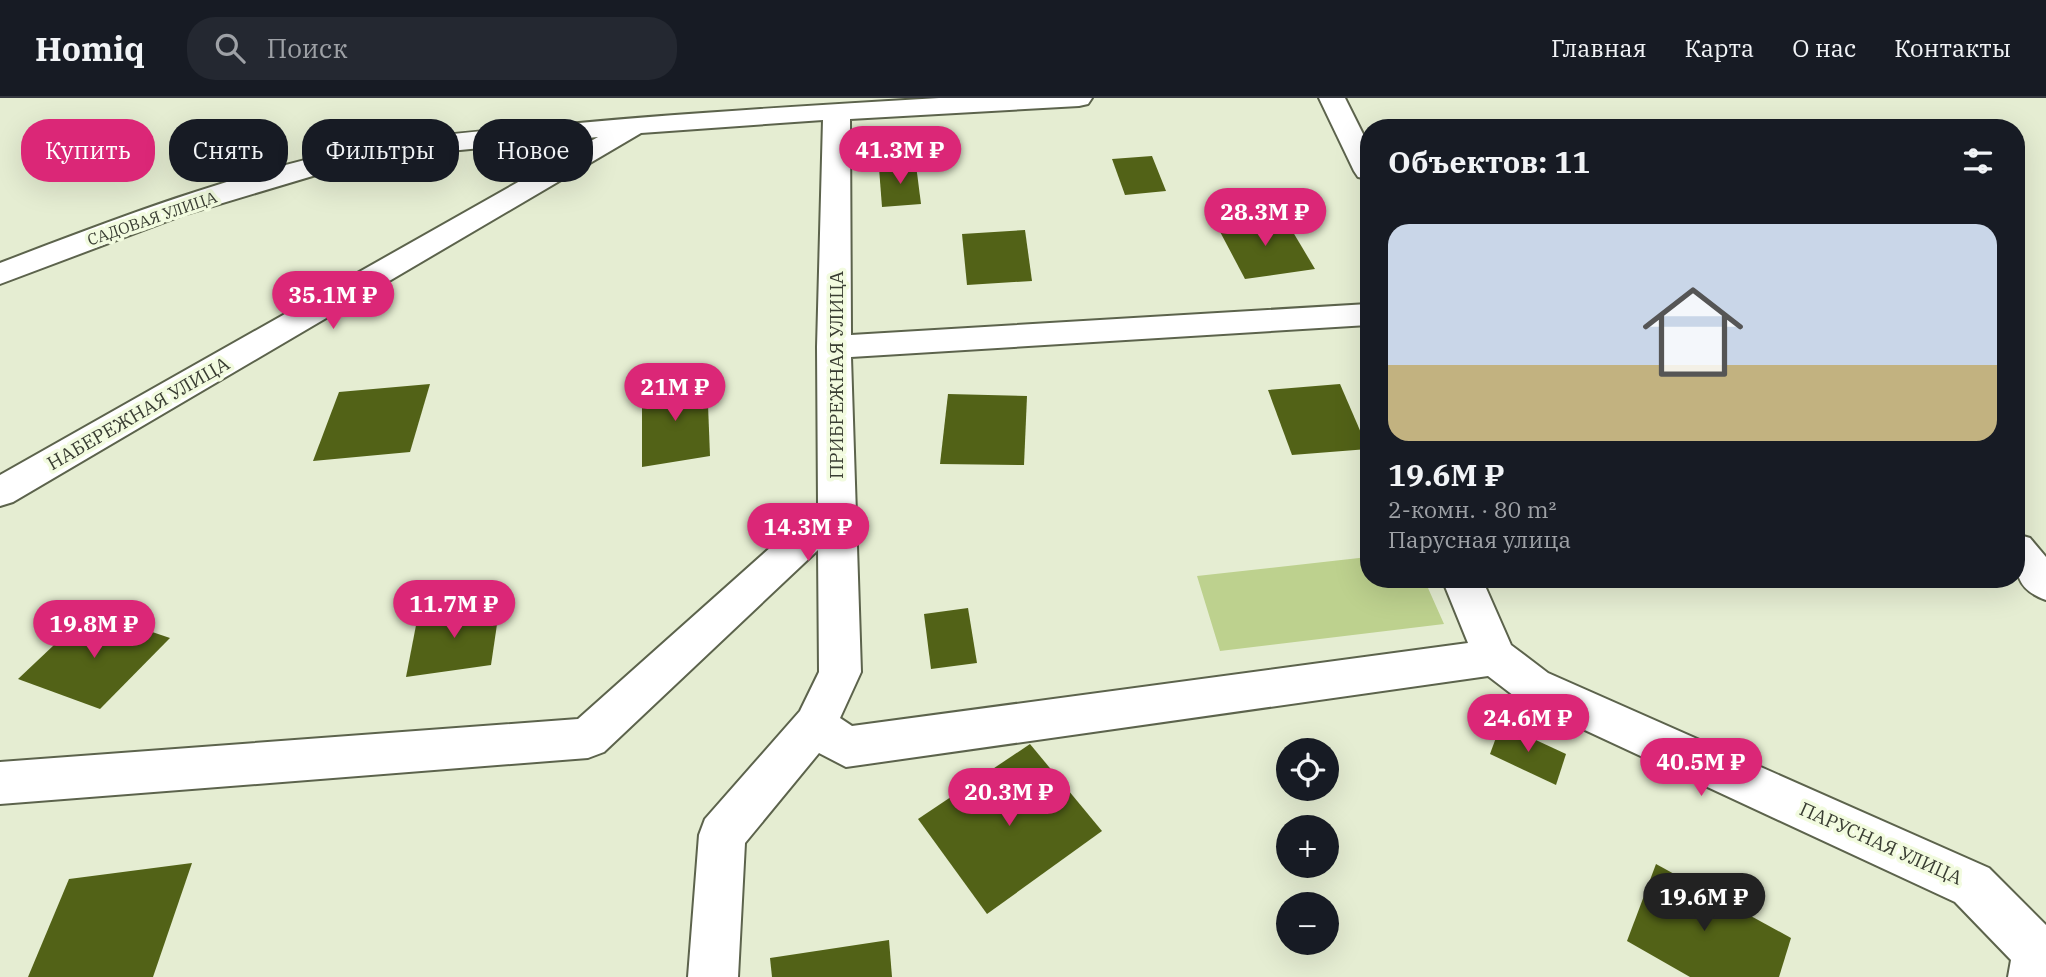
<!DOCTYPE html>
<html lang="ru">
<head>
<meta charset="utf-8">
<style>
  body { margin:0; font-family:"IBM Plex Serif",serif; background:#242831; color:#f1f3f6; height:100vh; display:flex; flex-direction:column; font-size:26px; white-space:nowrap }
  * { box-sizing:border-box; margin:0 }
  p { font-size:23px; color:#9ea1a6 }
  .icon { flex:none; width:38px; height:38px; fill:none; stroke:currentColor; stroke-width:2; stroke-linecap:round; stroke-linejoin:round }
  .map { position:relative; flex:1; overflow:hidden }
  .drawer { position:absolute; left:1360px; top:21px; width:665px; height:469px; display:flex; flex-direction:column; background:#171b24; border-radius:28px; box-shadow:0 7px 28px #0002 }
  .drawer>* { flex:none }
  .hud { position:absolute; left:21px; top:21px; width:665px; height:63px; display:flex; gap:14px }
  .fabs { position:absolute; left:1276px; top:640px; display:grid; gap:14px }
  .fabs a { display:grid; place-items:center; width:63px; height:63px; border-radius:50%; background:#171b24; box-shadow:0 7px 28px #0002; font-size:35px }
  .price { position:absolute; translate:-50% -60px; padding:0 16px; border-radius:24px; background:#db2777; color:#fff; font-size:23px; line-height:46px; filter:drop-shadow(0 2px 4px #0008) }
  .price::after { content:''; position:absolute; left:50%; top:42px; width:21px; height:16px; margin-left:-10px; background:inherit; clip-path:polygon(0 0,100% 0,50% 100%) }
  .price.selected { background:#222; color:#fff }
  ul { padding:0; list-style:none }
  li { display:grid; align-content:center; gap:14px; height:371px; padding:0 28px }
  li+li { border-top:2px solid #363941 }
  li span { display:grid; place-items:center; height:217px; border-radius:21px; color:#555 }
  li>.icon { margin-inline-start:auto }
  span .icon { width:126px; height:126px; fill:#fffc; stroke-width:1 }
  li b { font-size:30px }
  h2 { display:flex; justify-content:space-between; align-items:center; height:84px; padding:0 28px; font-size:30px }
  .chip { padding:0 24px; border-radius:28px; background:#171b24; box-shadow:0 7px 28px #0002; font-size:24px; line-height:63px }
  .chip.selected { background:#db2777; color:#fff }
  header { display:flex; align-items:center; gap:42px; box-sizing:border-box; height:98px; padding:0 35px; background:#171b24; border-bottom:2px solid #363941 }
  header strong { font-size:33px }
  nav { display:flex; gap:38px; margin-inline-start:auto; font-size:24px }
  .search { width:490px; height:63px; background:#242831; display:flex; align-items:center; gap:18px; box-sizing:border-box; padding:0 24px; border-radius:28px; color:#9ea1a6; font-size:26px }
  .map>svg:first-child { display:block }
  .green { fill:#bdd18e }
  .building { fill:#526217 }
  .lines { fill:none; stroke-linecap:round; stroke-linejoin:round }
  .minor-casing { stroke:#5c634c; stroke-width:4 }
  .minor { fill:#fff; fill-rule:evenodd }
  .labels { text-anchor:middle; dominant-baseline:central; stroke-width:7; stroke-linejoin:round; paint-order:stroke }
  .far-street-label { font-size:16px; fill:#393d32; stroke:#f2fbdf }
  .street-label { font-size:19px; fill:#393d32; stroke:#f2fbdf }
</style>
</head>
<body>
<header>
<strong>Homiq</strong>
<div class="search"><svg class="icon" aria-label="search" viewBox="0 0 24 24"><circle cx="10" cy="10" r="6"/><path d="M15 15l6 6"/></svg>Поиск</div>
<nav><a>Главная</a><a>Карта</a><a>О нас</a><a>Контакты</a></nav>
</header>
<div class="map">
<svg width="2046" height="879" viewBox="0 0 2046 879">
  <rect width="100%" height="100%" fill="#e5edd2"/>
  <polygon class="green" points="1368,459 1368,481 1424,481 1444,526 1220,553 1197,478"/>
  <g class="building">
    <polygon points="1152,58 1166,93 1125,97 1112,61"/>
    <polygon points="916,67 921,106 882,109 879,70"/>
    <polygon points="1284,119 1315,171 1245,181 1217,128"/>
    <polygon points="1025,132 1032,183 967,187 962,136"/>
    <polygon points="707,281 710,358 642,369 642,290"/>
    <polygon points="430,286 410,354 313,363 339,294"/>
    <polygon points="1340,286 1368,351 1292,357 1268,292"/>
    <polygon points="948,296 1027,298 1024,367 940,366"/>
    <polygon points="500,506 491,567 406,579 418,517"/>
    <polygon points="968,510 977,565 931,571 924,516"/>
    <polygon points="90,513 170,540 100,611 18,581"/>
    <polygon points="1501,626 1566,656 1556,687 1490,656"/>
    <polygon points="1030,646 1102,733 987,816 918,721"/>
    <polygon points="192,765 153,879 28,879 69,781"/>
    <polygon points="1656,766 1791,840 1779,879 1690,879 1627,843"/>
    <polygon points="889,842 892,879 772,879 770,860"/>
  </g>
  <g class="lines">
    <defs>
      <g id="minor">
        <path d="M939,0H1092L1088,6L1079,8L850,21L851,237L1368,206V227L851,259L861,574L840,620L852,628L1468,545L1442,481H1482L1511,547L1548,575L1989,770L2046,827V879H2008L2011,862L1955,804L1518,601L1488,578L846,669L819,655L745,745L738,879H688L699,737L705,721L800,613L819,574L818,452L604,654L588,660L0,706V664L578,621L818,407L817,249L823,22L641,35L13,404L0,408V377L598,39L439,54L316,77L186,116L0,186V165C117,120 235,75 358,50C431,36 505,31 579,25C699,14 819,7 939,0Z"/>
        <polygon points="1319,0 1345,0 1368,46 1368,81 1358,79 1354,73"/>
        <path d="M2016,436L2030,440L2046,459V502C2011,490 2016,467 2016,436Z"/>
      </g>
    </defs>
    <use href="#minor" class="minor-casing"/>
    <use href="#minor" class="minor"/>
  </g>
  <g class="labels">
    <g class="far-street-label">
      <text transform="translate(152 120) rotate(-19)">САДОВАЯ УЛИЦА</text>
    </g>
    <g class="street-label">
      <text transform="translate(836 277) rotate(-90)">ПРИБРЕЖНАЯ УЛИЦА</text>
      <text transform="translate(138 315) rotate(-30)">НАБЕРЕЖНАЯ УЛИЦА</text>
      <text transform="translate(1881 745) rotate(24)">ПАРУСНАЯ УЛИЦА</text>
    </g>
  </g>
</svg>
<div class="fabs">
<a><svg class="icon" aria-label="locate" viewBox="0 0 24 24"><circle cx="12" cy="12" r="6"/><path d="M12 2v4M12 18v4M2 12h4M18 12h4"/></svg></a>
<a>+</a>
<a>−</a>
</div>
<b class="price" style="left:900px;top:88px">41.3M ₽</b>
<b class="price" style="left:1265px;top:150px">28.3M ₽</b>
<b class="price" style="left:333px;top:233px">35.1M ₽</b>
<b class="price" style="left:675px;top:325px">21M ₽</b>
<b class="price" style="left:808px;top:465px">14.3M ₽</b>
<b class="price" style="left:454px;top:542px">11.7M ₽</b>
<b class="price" style="left:94px;top:562px">19.8M ₽</b>
<b class="price" style="left:1528px;top:656px">24.6M ₽</b>
<b class="price" style="left:1701px;top:700px">40.5M ₽</b>
<b class="price" style="left:1009px;top:730px">20.3M ₽</b>
<b class="price selected" style="left:1704px;top:835px">19.6M ₽</b>
<div class="hud">
<a class="chip selected">Купить</a>
<a class="chip">Снять</a>
<a class="chip">Фильтры</a>
<a class="chip">Новое</a>
</div>
<section class="drawer">
<h2>Объектов: 11<svg class="icon" aria-label="filters" viewBox="0 0 24 24"><path d="M4 7h16M4 17h16"/><circle cx="9" cy="7" r="2"/><circle cx="15" cy="17" r="2"/></svg></h2>
<ul>
<li><span style="background:linear-gradient(#c9d6e8 65%,#c2b280 0)"><svg class="icon" aria-label="home" viewBox="0 0 24 24"><path d="M3 11l9-7 9 7M6 9v11h12V9"/></svg></span><div><b>19.6M ₽</b><p>2-комн. · 80 m²</p><p>Парусная улица</p></div></li>
</ul>
</section>
</div>
</body>
</html>
